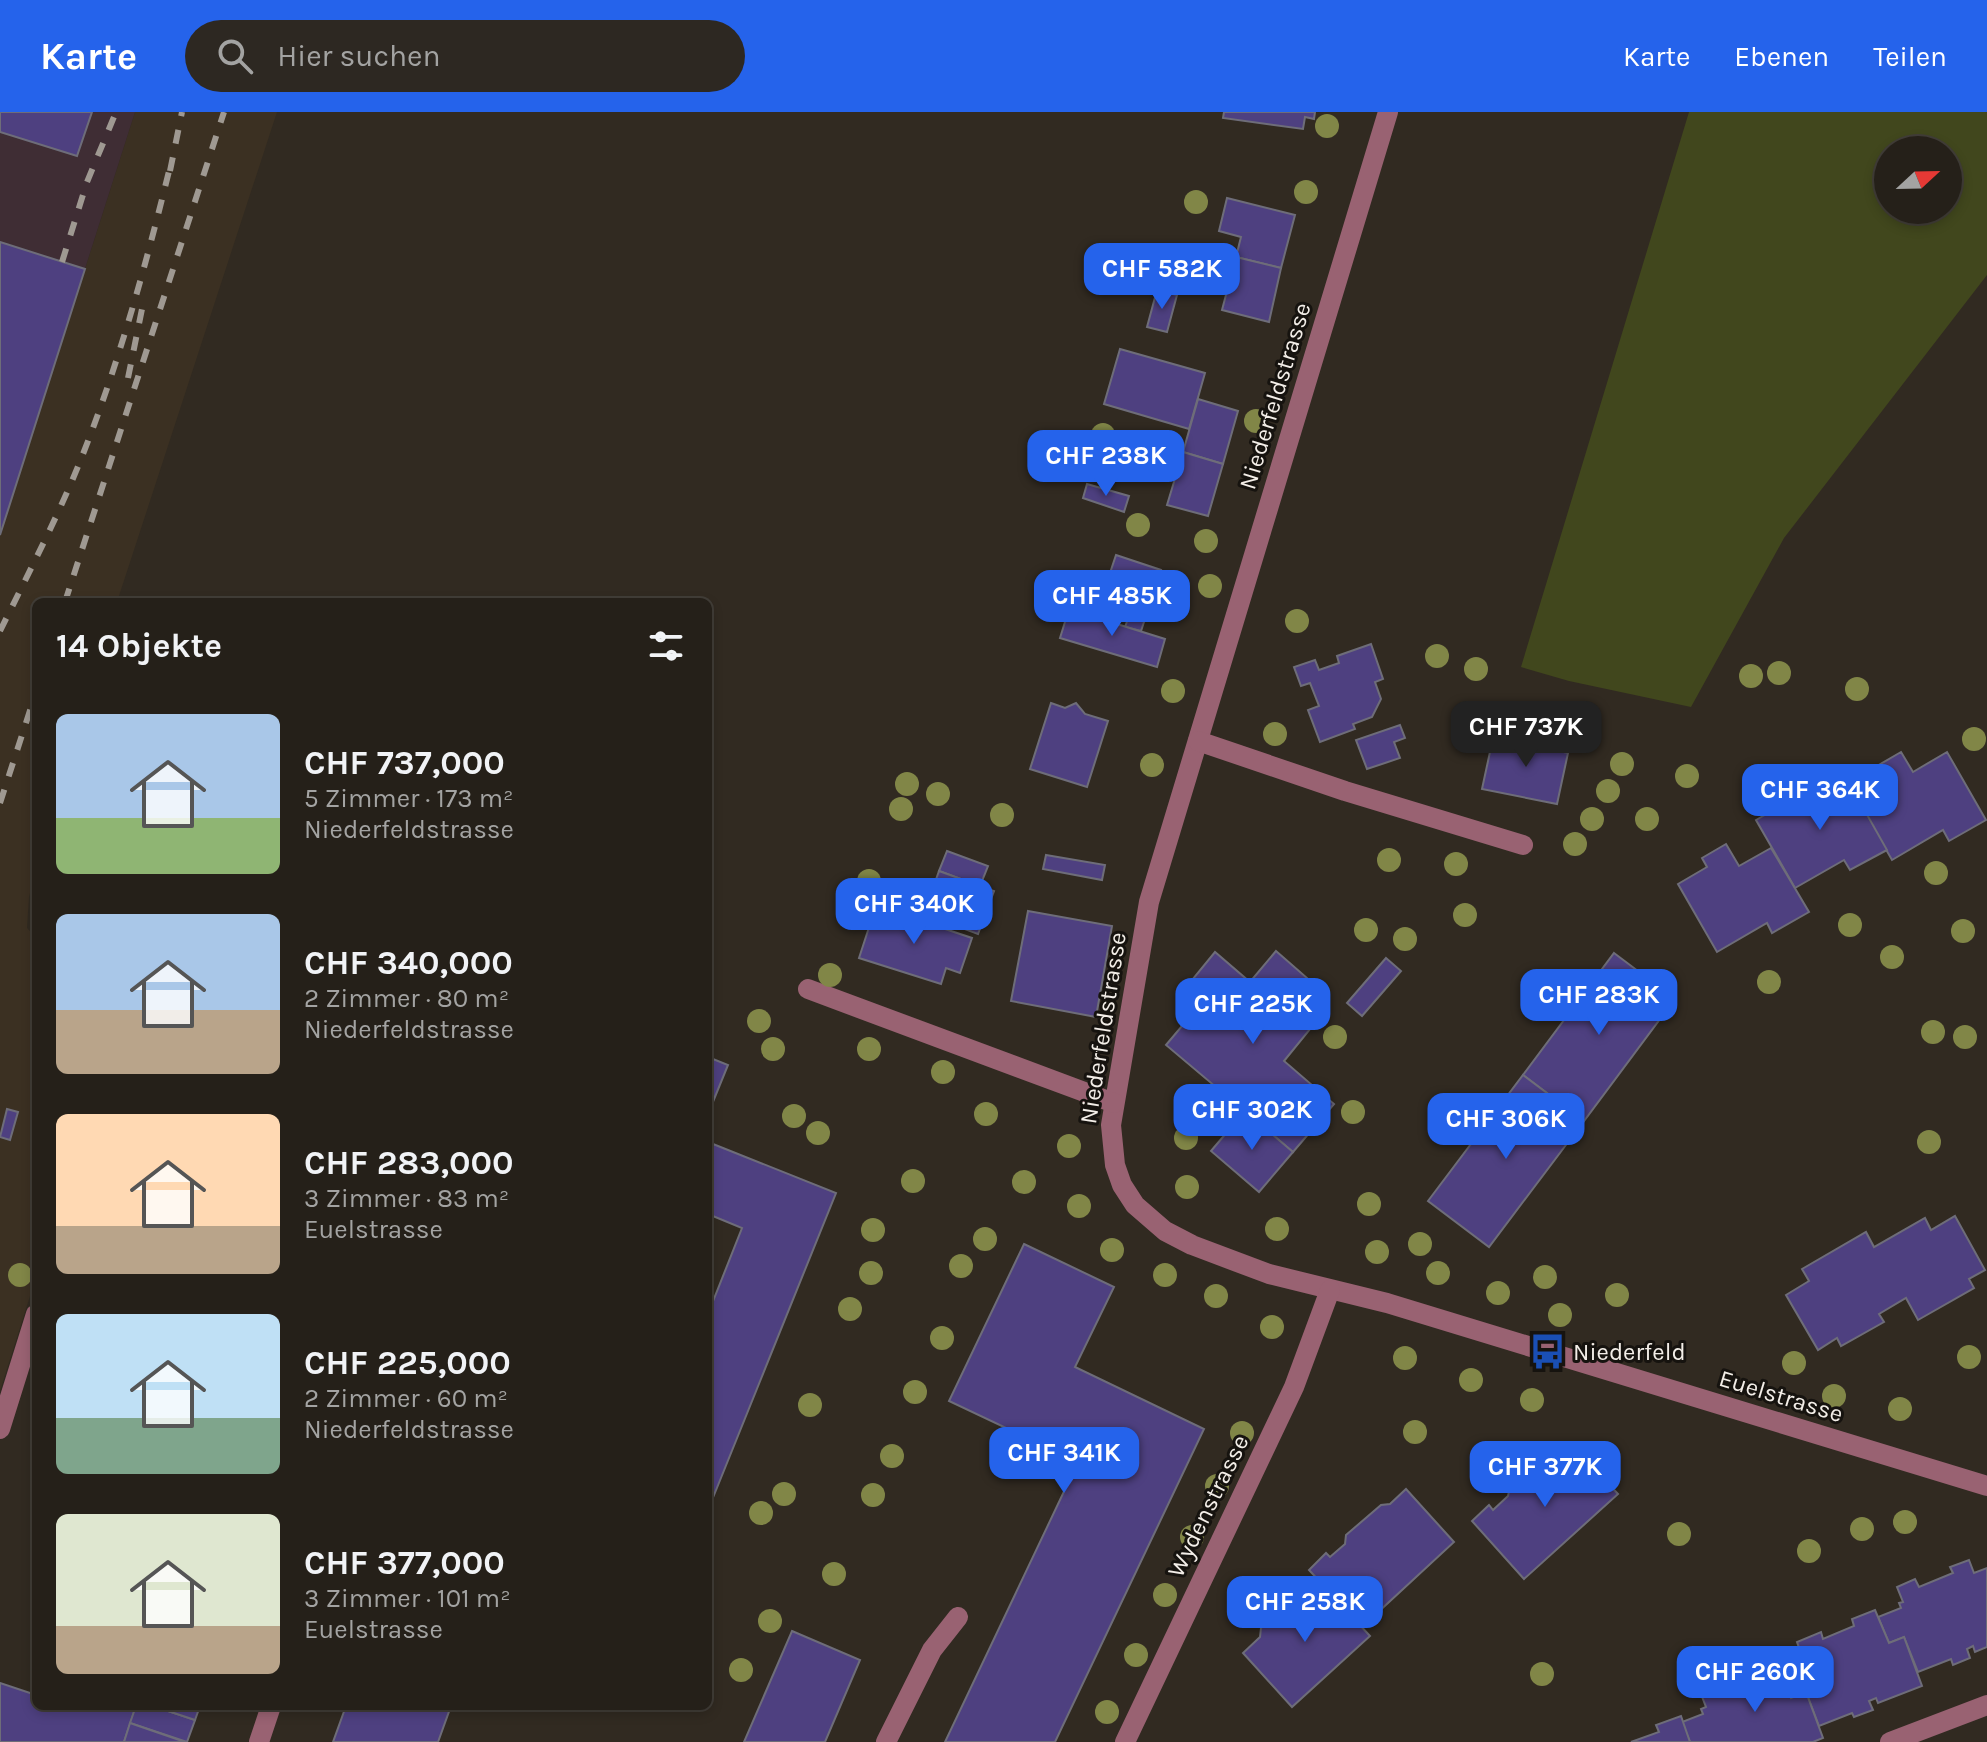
<!DOCTYPE html>
<html lang="de">
<head>
<meta charset="utf-8">
<style>
  body { margin:0; font-family:Karla,sans-serif; background:#2d2822; color:#f1f3f6; height:100vh; display:flex; flex-direction:column; font-size:30px; white-space:nowrap }
  * { box-sizing:border-box; margin:0 }
  p { font-size:26px; color:#a3a3a2 }
  .icon { flex:none; width:44px; height:44px; fill:none; stroke:currentColor; stroke-width:2; stroke-linecap:round; stroke-linejoin:round }
  .map { position:relative; flex:1; overflow:hidden }
  .sheet { position:absolute; left:32px; top:486px; width:680px; height:1112px; display:flex; flex-direction:column; background:#252019; border-radius:12px; box-shadow:0 4px 12px #0003,0 0 0 2px #423e38 }
  .sheet>* { flex:none }
  .needle { width:52px; rotate:68deg }
  .tools { position:absolute; left:1874px; top:24px; display:grid; gap:16px }
  .tools a { display:grid; place-items:center; width:88px; height:88px; border-radius:50%; background:#252019; box-shadow:0 4px 12px #0003,0 0 0 2px #423e38; font-size:40px }
  .price { position:absolute; translate:-50% -68px; padding:0 18px; border-radius:16px; background:#2563eb; color:#fff; font-size:26px; line-height:52px; filter:drop-shadow(0 2px 4px #0008) }
  .price::after { content:''; position:absolute; left:50%; top:48px; width:24px; height:18px; margin-left:-12px; background:inherit; clip-path:polygon(0 0,100% 0,50% 100%) }
  .price.current { background:#222; color:#fff }
  ul { padding:0; list-style:none }
  li { display:flex; align-items:center; gap:24px; height:200px; padding:0 24px }
  li span { display:grid; place-items:center; flex:none; width:224px; height:160px; border-radius:12px; color:#555 }
  li>.icon { margin-inline-start:auto }
  span .icon { width:96px; height:96px; fill:#fffc; stroke-width:1 }
  li b { font-size:34px }
  h2 { display:flex; justify-content:space-between; align-items:center; height:96px; padding:0 24px; font-size:34px }
  header { display:flex; align-items:center; gap:48px; box-sizing:border-box; height:112px; padding:0 40px; background:#2563eb; color:#fff }
  header strong { font-size:38px }
  nav { display:flex; gap:44px; margin-inline-start:auto; font-size:28px }
  .search { width:560px; height:72px; background:#2d2822; display:flex; align-items:center; gap:20px; box-sizing:border-box; padding:0 28px; border-radius:44px; color:#a3a3a2; font-size:30px }
  .map>svg:first-child { display:block }
  .built { fill:#3b3022 }
  .industrial { fill:#3f2d34 }
  .green { fill:#41471d; fill-rule:evenodd }
  .building { fill:#4e4080; stroke:#6e6d79; stroke-width:2 }
  .lines { fill:none; stroke-linecap:round; stroke-linejoin:round }
  .minor { stroke:#996272; stroke-width:20 }
  .rail { stroke:#9f9992; stroke-width:6; stroke-dasharray:14 14; stroke-linecap:butt }
  .tree { fill:#818647 }
  .labels { text-anchor:middle; dominant-baseline:central; stroke-width:6; stroke-linejoin:round; paint-order:stroke }
  .street-label { font-size:24px; fill:#f3eee8; stroke:#16130f }
  .poi-label { font-size:24px; fill:#f3eee8; stroke:#16130f; text-anchor:start }
</style>
</head>
<body>
<header>
<strong>Karte</strong>
<div class="search"><svg class="icon" aria-label="search" viewBox="0 0 24 24"><circle cx="10" cy="10" r="6"/><path d="M15 15l6 6"/></svg>Hier suchen</div>
<nav><a>Karte</a><a>Ebenen</a><a>Teilen</a></nav>
</header>
<div class="map">
<svg width="1987" height="1630" viewBox="0 0 1987 1630">
  <rect width="100%" height="100%" fill="#312a21"/>
  <polygon class="built" points="135,0 277,0 117,490 36,490 36,760 29,785 27,816 36,825 36,1165 0,1279 0,423"/>
  <polygon class="industrial" points="0,0 135,0 0,423"/>
  <path class="green" d="M1689,0H1987V163L1784,426L1691,595L1569,569L1521,555ZM1888,38H1948V98H1888Z"/>
  <g class="building">
    <polygon points="0,0 92,0 77,44 0,20"/>
    <polygon points="1224,0 1315,0 1314,7 1305,5 1303,17 1223,6"/>
    <polygon points="1227,86 1295,103 1281,156 1236,145 1241,125 1219,119"/>
    <polygon points="0,130 85,157 0,423"/>
    <polygon points="1236,145 1281,156 1269,210 1222,198"/>
    <polygon points="1157,178 1177,183 1167,220 1147,215"/>
    <polygon points="1120,237 1205,261 1189,317 1104,292"/>
    <polygon points="1198,287 1238,299 1223,352 1183,340"/>
    <polygon points="1183,340 1223,352 1208,404 1167,393"/>
    <polygon points="1087,372 1129,384 1124,400 1083,386"/>
    <polygon points="1116,443 1161,458 1141,519 1125,515 1129,504 1099,494"/>
    <polygon points="1069,497 1165,527 1157,555 1060,526"/>
    <polygon points="1371,532 1383,567 1375,570 1381,587 1372,605 1353,612 1355,617 1320,630 1308,598 1319,594 1310,571 1301,574 1294,555 1315,548 1319,558 1339,551 1337,544"/>
    <polygon points="1051,591 1065,596 1076,591 1085,602 1108,609 1087,675 1030,657"/>
    <polygon points="1400,613 1405,626 1394,630 1400,646 1367,657 1356,628"/>
    <polygon points="1535,623 1545,628 1550,637 1568,641 1557,692 1482,677 1493,626 1515,630 1522,624"/>
    <polygon points="1901,640 1913,660 1947,640 1986,708 1949,729 1943,718 1892,748 1853,680 1882,662 1877,654"/>
    <polygon points="1803,669 1814,689 1848,669 1887,738 1850,758 1844,748 1795,776 1756,708 1786,691 1780,681"/>
    <polygon points="1726,732 1739,754 1771,736 1809,800 1772,821 1767,811 1717,840 1678,772 1707,755 1702,746"/>
    <polygon points="947,739 988,754 980,774 939,759"/>
    <polygon points="1046,743 1105,753 1102,768 1043,757"/>
    <polygon points="939,759 994,779 978,822 951,812 955,803 927,793"/>
    <polygon points="876,794 972,826 960,861 946,856 941,872 859,846"/>
    <polygon points="1028,799 1112,814 1096,905 1011,889"/>
    <polygon points="1276,839 1307,866 1284,893 1311,916 1284,949 1334,992 1293,1040 1166,933 1209,882 1192,868 1215,840 1250,870"/>
    <polygon points="1614,841 1675,887 1584,1009 1523,963"/>
    <polygon points="1386,846 1401,859 1362,904 1347,891"/>
    <polygon points="708,945 728,953 708,1002"/>
    <polygon points="1523,963 1584,1009 1489,1135 1428,1089"/>
    <polygon points="7,997 18,1000 10,1028 0,1025"/>
    <polygon points="1245,999 1293,1040 1259,1080 1211,1039"/>
    <polygon points="708,1030 836,1081 708,1398 708,1202 742,1116 708,1102"/>
    <polygon points="1955,1104 1985,1158 1969,1167 1974,1176 1918,1208 1906,1186 1879,1202 1884,1210 1841,1234 1837,1226 1818,1238 1786,1183 1809,1169 1802,1157 1866,1120 1874,1135 1925,1106 1931,1118"/>
    <polygon points="1024,1132 1114,1175 1075,1255 1204,1317 1055,1630 945,1630 1078,1350 949,1289"/>
    <polygon points="1571,1331 1618,1382 1524,1467 1472,1409 1489,1393 1493,1398 1508,1384 1510,1375 1543,1345 1554,1346"/>
    <polygon points="1406,1377 1454,1430 1362,1515 1309,1458 1326,1441 1330,1445 1345,1432 1346,1423 1381,1393 1390,1392"/>
    <polygon points="1969,1448 1974,1461 1987,1456 1987,1535 1975,1540 1973,1534 1967,1537 1970,1546 1953,1553 1951,1547 1918,1560 1904,1525 1889,1531 1878,1505 1901,1496 1899,1491 1903,1490 1897,1475 1915,1467 1919,1475 1953,1461 1950,1455"/>
    <polygon points="1321,1471 1370,1524 1292,1595 1243,1541 1260,1525 1261,1516 1295,1485 1306,1485"/>
    <polygon points="1875,1498 1889,1531 1904,1525 1922,1574 1878,1591 1876,1586 1869,1589 1873,1598 1854,1605 1852,1601 1819,1614 1806,1580 1791,1586 1781,1558 1804,1550 1797,1530 1821,1520 1823,1527 1854,1514 1852,1507"/>
    <polygon points="792,1519 860,1548 825,1630 744,1630"/>
    <polygon points="1778,1551 1791,1586 1806,1580 1823,1626 1813,1630 1690,1630 1682,1610 1703,1602 1701,1597 1706,1595 1701,1582 1720,1574 1721,1581 1756,1567 1754,1560"/>
    <polygon points="0,1571 36,1583 36,1594 71,1594 79,1597 80,1594 136,1594 124,1630 0,1630"/>
    <polygon points="136,1594 153,1594 195,1608 187,1630 130,1611"/>
    <polygon points="153,1594 200,1594 195,1608"/>
    <polygon points="346,1594 451,1594 438,1630 333,1630"/>
    <polygon points="1681,1604 1690,1630 1631,1630 1659,1620 1656,1613"/>
    <polygon points="130,1611 185,1630 124,1630"/>
  </g>
  <g class="lines">
    <g class="minor">
      <polyline points="1388,0 1149,790 1111,1013 1115,1053 1122,1073 1135,1093 1165,1119 1192,1133 1269,1162 1387,1191 1987,1374"/>
      <polyline points="1198,629 1345,679 1523,733"/>
      <polyline points="808,877 1114,991"/>
      <polyline points="0,1317 36,1202"/>
      <polyline points="259,1630 271,1594"/>
      <polyline points="886,1630 932,1538 958,1505"/>
      <polyline points="1125,1630 1294,1275 1330,1178"/>
      <polyline points="1890,1630 1987,1593"/>
    </g>
    <g class="rail">
      <polyline points="170,59 182,0"/>
      <polyline points="62,150 87,70 116,0"/>
      <polyline points="128,266 143,192"/>
      <polyline points="65,490 224,0"/>
      <path d="M0,519C29,460 59,403 83,342C120,248 147,149 171,51"/>
      <polyline points="0,691 36,580"/>
    </g>
  </g>
  <g class="tree">
    <circle cx="1327" cy="14" r="12"/>
    <circle cx="1306" cy="80" r="12"/>
    <circle cx="1196" cy="90" r="12"/>
    <circle cx="1256" cy="309" r="12"/>
    <circle cx="1103" cy="323" r="12"/>
    <circle cx="1138" cy="413" r="12"/>
    <circle cx="1206" cy="429" r="12"/>
    <circle cx="1210" cy="474" r="12"/>
    <circle cx="1297" cy="509" r="12"/>
    <circle cx="1437" cy="544" r="12"/>
    <circle cx="1476" cy="557" r="12"/>
    <circle cx="1779" cy="561" r="12"/>
    <circle cx="1751" cy="564" r="12"/>
    <circle cx="1857" cy="577" r="12"/>
    <circle cx="1173" cy="579" r="12"/>
    <circle cx="1275" cy="622" r="12"/>
    <circle cx="1974" cy="627" r="12"/>
    <circle cx="1622" cy="652" r="12"/>
    <circle cx="1152" cy="653" r="12"/>
    <circle cx="1687" cy="664" r="12"/>
    <circle cx="907" cy="672" r="12"/>
    <circle cx="1608" cy="679" r="12"/>
    <circle cx="938" cy="682" r="12"/>
    <circle cx="901" cy="697" r="12"/>
    <circle cx="1002" cy="703" r="12"/>
    <circle cx="1592" cy="707" r="12"/>
    <circle cx="1647" cy="707" r="12"/>
    <circle cx="1575" cy="732" r="12"/>
    <circle cx="1389" cy="748" r="12"/>
    <circle cx="1456" cy="752" r="12"/>
    <circle cx="1936" cy="761" r="12"/>
    <circle cx="869" cy="769" r="12"/>
    <circle cx="1465" cy="803" r="12"/>
    <circle cx="1850" cy="813" r="12"/>
    <circle cx="1366" cy="818" r="12"/>
    <circle cx="1963" cy="819" r="12"/>
    <circle cx="1405" cy="827" r="12"/>
    <circle cx="1892" cy="845" r="12"/>
    <circle cx="830" cy="863" r="12"/>
    <circle cx="1769" cy="870" r="12"/>
    <circle cx="759" cy="909" r="12"/>
    <circle cx="1933" cy="920" r="12"/>
    <circle cx="1335" cy="925" r="12"/>
    <circle cx="1965" cy="925" r="12"/>
    <circle cx="773" cy="937" r="12"/>
    <circle cx="869" cy="937" r="12"/>
    <circle cx="943" cy="960" r="12"/>
    <circle cx="1353" cy="1000" r="12"/>
    <circle cx="986" cy="1002" r="12"/>
    <circle cx="794" cy="1004" r="12"/>
    <circle cx="818" cy="1021" r="12"/>
    <circle cx="1186" cy="1026" r="12"/>
    <circle cx="1929" cy="1030" r="12"/>
    <circle cx="1069" cy="1034" r="12"/>
    <circle cx="913" cy="1069" r="12"/>
    <circle cx="1024" cy="1070" r="12"/>
    <circle cx="1187" cy="1075" r="12"/>
    <circle cx="1369" cy="1092" r="12"/>
    <circle cx="1079" cy="1094" r="12"/>
    <circle cx="1277" cy="1117" r="12"/>
    <circle cx="873" cy="1118" r="12"/>
    <circle cx="985" cy="1127" r="12"/>
    <circle cx="1420" cy="1132" r="12"/>
    <circle cx="1112" cy="1138" r="12"/>
    <circle cx="1377" cy="1140" r="12"/>
    <circle cx="961" cy="1154" r="12"/>
    <circle cx="871" cy="1161" r="12"/>
    <circle cx="1438" cy="1161" r="12"/>
    <circle cx="20" cy="1163" r="12"/>
    <circle cx="1165" cy="1163" r="12"/>
    <circle cx="1545" cy="1165" r="12"/>
    <circle cx="1498" cy="1181" r="12"/>
    <circle cx="1617" cy="1183" r="12"/>
    <circle cx="1216" cy="1184" r="12"/>
    <circle cx="850" cy="1197" r="12"/>
    <circle cx="1560" cy="1203" r="12"/>
    <circle cx="1272" cy="1215" r="12"/>
    <circle cx="942" cy="1226" r="12"/>
    <circle cx="1969" cy="1245" r="12"/>
    <circle cx="1405" cy="1246" r="12"/>
    <circle cx="1794" cy="1251" r="12"/>
    <circle cx="1471" cy="1268" r="12"/>
    <circle cx="915" cy="1280" r="12"/>
    <circle cx="1834" cy="1284" r="12"/>
    <circle cx="1532" cy="1288" r="12"/>
    <circle cx="810" cy="1293" r="12"/>
    <circle cx="1900" cy="1297" r="12"/>
    <circle cx="1415" cy="1320" r="12"/>
    <circle cx="1242" cy="1321" r="12"/>
    <circle cx="892" cy="1344" r="12"/>
    <circle cx="1217" cy="1374" r="12"/>
    <circle cx="784" cy="1382" r="12"/>
    <circle cx="873" cy="1383" r="12"/>
    <circle cx="761" cy="1401" r="12"/>
    <circle cx="1905" cy="1410" r="12"/>
    <circle cx="1862" cy="1417" r="12"/>
    <circle cx="1679" cy="1422" r="12"/>
    <circle cx="1192" cy="1425" r="12"/>
    <circle cx="1809" cy="1439" r="12"/>
    <circle cx="834" cy="1462" r="12"/>
    <circle cx="1165" cy="1483" r="12"/>
    <circle cx="770" cy="1509" r="12"/>
    <circle cx="1136" cy="1543" r="12"/>
    <circle cx="741" cy="1558" r="12"/>
    <circle cx="1542" cy="1562" r="12"/>
    <circle cx="1107" cy="1600" r="12"/>
  </g>
  <defs>
    <symbol id="bus-bare" viewBox="-9 -9 18 18"><path d="M-5-6H5V4H4V6H2V4H-2V6H-4V4H-5ZM-3.5-4V0h7V-4ZM-3.5 1.2v1.5H-2V1.2ZM2 1.2v1.5H3.5V1.2Z" fill="#1a4fb4" stroke="#16130f" stroke-width="2.5" paint-order="stroke"/></symbol>
  </defs>
  <g fill-rule="evenodd">
    <use href="#bus-bare" x="1522" y="1214" width="51" height="51"/>
  </g>
  <g class="labels">
    <g class="street-label">
      <text transform="translate(1275 284) rotate(-73)">Niederfeldstrasse</text>
      <text transform="translate(1103 916) rotate(-81)">Niederfeldstrasse</text>
      <text transform="translate(1781 1284) rotate(17)">Euelstrasse</text>
      <text transform="translate(1208 1394) rotate(-64)">Wydenstrasse</text>
    </g>
    <g class="poi-label">
      <text x="1573" y="1240">Niederfeld</text>
    </g>
  </g>
</svg>
<div class="tools">
<a><svg class="needle" viewBox="-14 -14 28 28"><path d="M0-13l5 13h-10z" fill="#e53935"/><path d="M0 13l5-13h-10z" fill="#a3a3a2"/></svg></a>
</div>
<b class="price" style="left:1162px;top:199px">CHF 582K</b>
<b class="price" style="left:1106px;top:386px">CHF 238K</b>
<b class="price" style="left:1112px;top:526px">CHF 485K</b>
<b class="price current" style="left:1526px;top:657px">CHF 737K</b>
<b class="price" style="left:1820px;top:720px">CHF 364K</b>
<b class="price" style="left:914px;top:834px">CHF 340K</b>
<b class="price" style="left:1599px;top:925px">CHF 283K</b>
<b class="price" style="left:1253px;top:934px">CHF 225K</b>
<b class="price" style="left:1252px;top:1040px">CHF 302K</b>
<b class="price" style="left:1506px;top:1049px">CHF 306K</b>
<b class="price" style="left:1064px;top:1383px">CHF 341K</b>
<b class="price" style="left:1545px;top:1397px">CHF 377K</b>
<b class="price" style="left:1305px;top:1532px">CHF 258K</b>
<b class="price" style="left:1755px;top:1602px">CHF 260K</b>
<section class="sheet">
<h2>14 Objekte<svg class="icon" aria-label="filters" viewBox="0 0 24 24"><path d="M4 7h16M4 17h16"/><circle cx="9" cy="7" r="2"/><circle cx="15" cy="17" r="2"/></svg></h2>
<ul>
<li><span style="background:linear-gradient(#a9c7e8 65%,#8fb573 0)"><svg class="icon" aria-label="home" viewBox="0 0 24 24"><path d="M3 11l9-7 9 7M6 9v11h12V9"/></svg></span><div><b>CHF 737,000</b><p>5 Zimmer · 173 m²</p><p>Niederfeldstrasse</p></div></li>
<li><span style="background:linear-gradient(#a9c7e8 60%,#b9a48a 0)"><svg class="icon" aria-label="home" viewBox="0 0 24 24"><path d="M3 11l9-7 9 7M6 9v11h12V9"/></svg></span><div><b>CHF 340,000</b><p>2 Zimmer · 80 m²</p><p>Niederfeldstrasse</p></div></li>
<li><span style="background:linear-gradient(#ffd9b3 70%,#b9a48a 0)"><svg class="icon" aria-label="home" viewBox="0 0 24 24"><path d="M3 11l9-7 9 7M6 9v11h12V9"/></svg></span><div><b>CHF 283,000</b><p>3 Zimmer · 83 m²</p><p>Euelstrasse</p></div></li>
<li><span style="background:linear-gradient(#bfe0f5 65%,#7fa58c 0)"><svg class="icon" aria-label="home" viewBox="0 0 24 24"><path d="M3 11l9-7 9 7M6 9v11h12V9"/></svg></span><div><b>CHF 225,000</b><p>2 Zimmer · 60 m²</p><p>Niederfeldstrasse</p></div></li>
<li><span style="background:linear-gradient(#dfe7d0 70%,#b9a48a 0)"><svg class="icon" aria-label="home" viewBox="0 0 24 24"><path d="M3 11l9-7 9 7M6 9v11h12V9"/></svg></span><div><b>CHF 377,000</b><p>3 Zimmer · 101 m²</p><p>Euelstrasse</p></div></li>
</ul>
</section>
</div>
</body>
</html>
